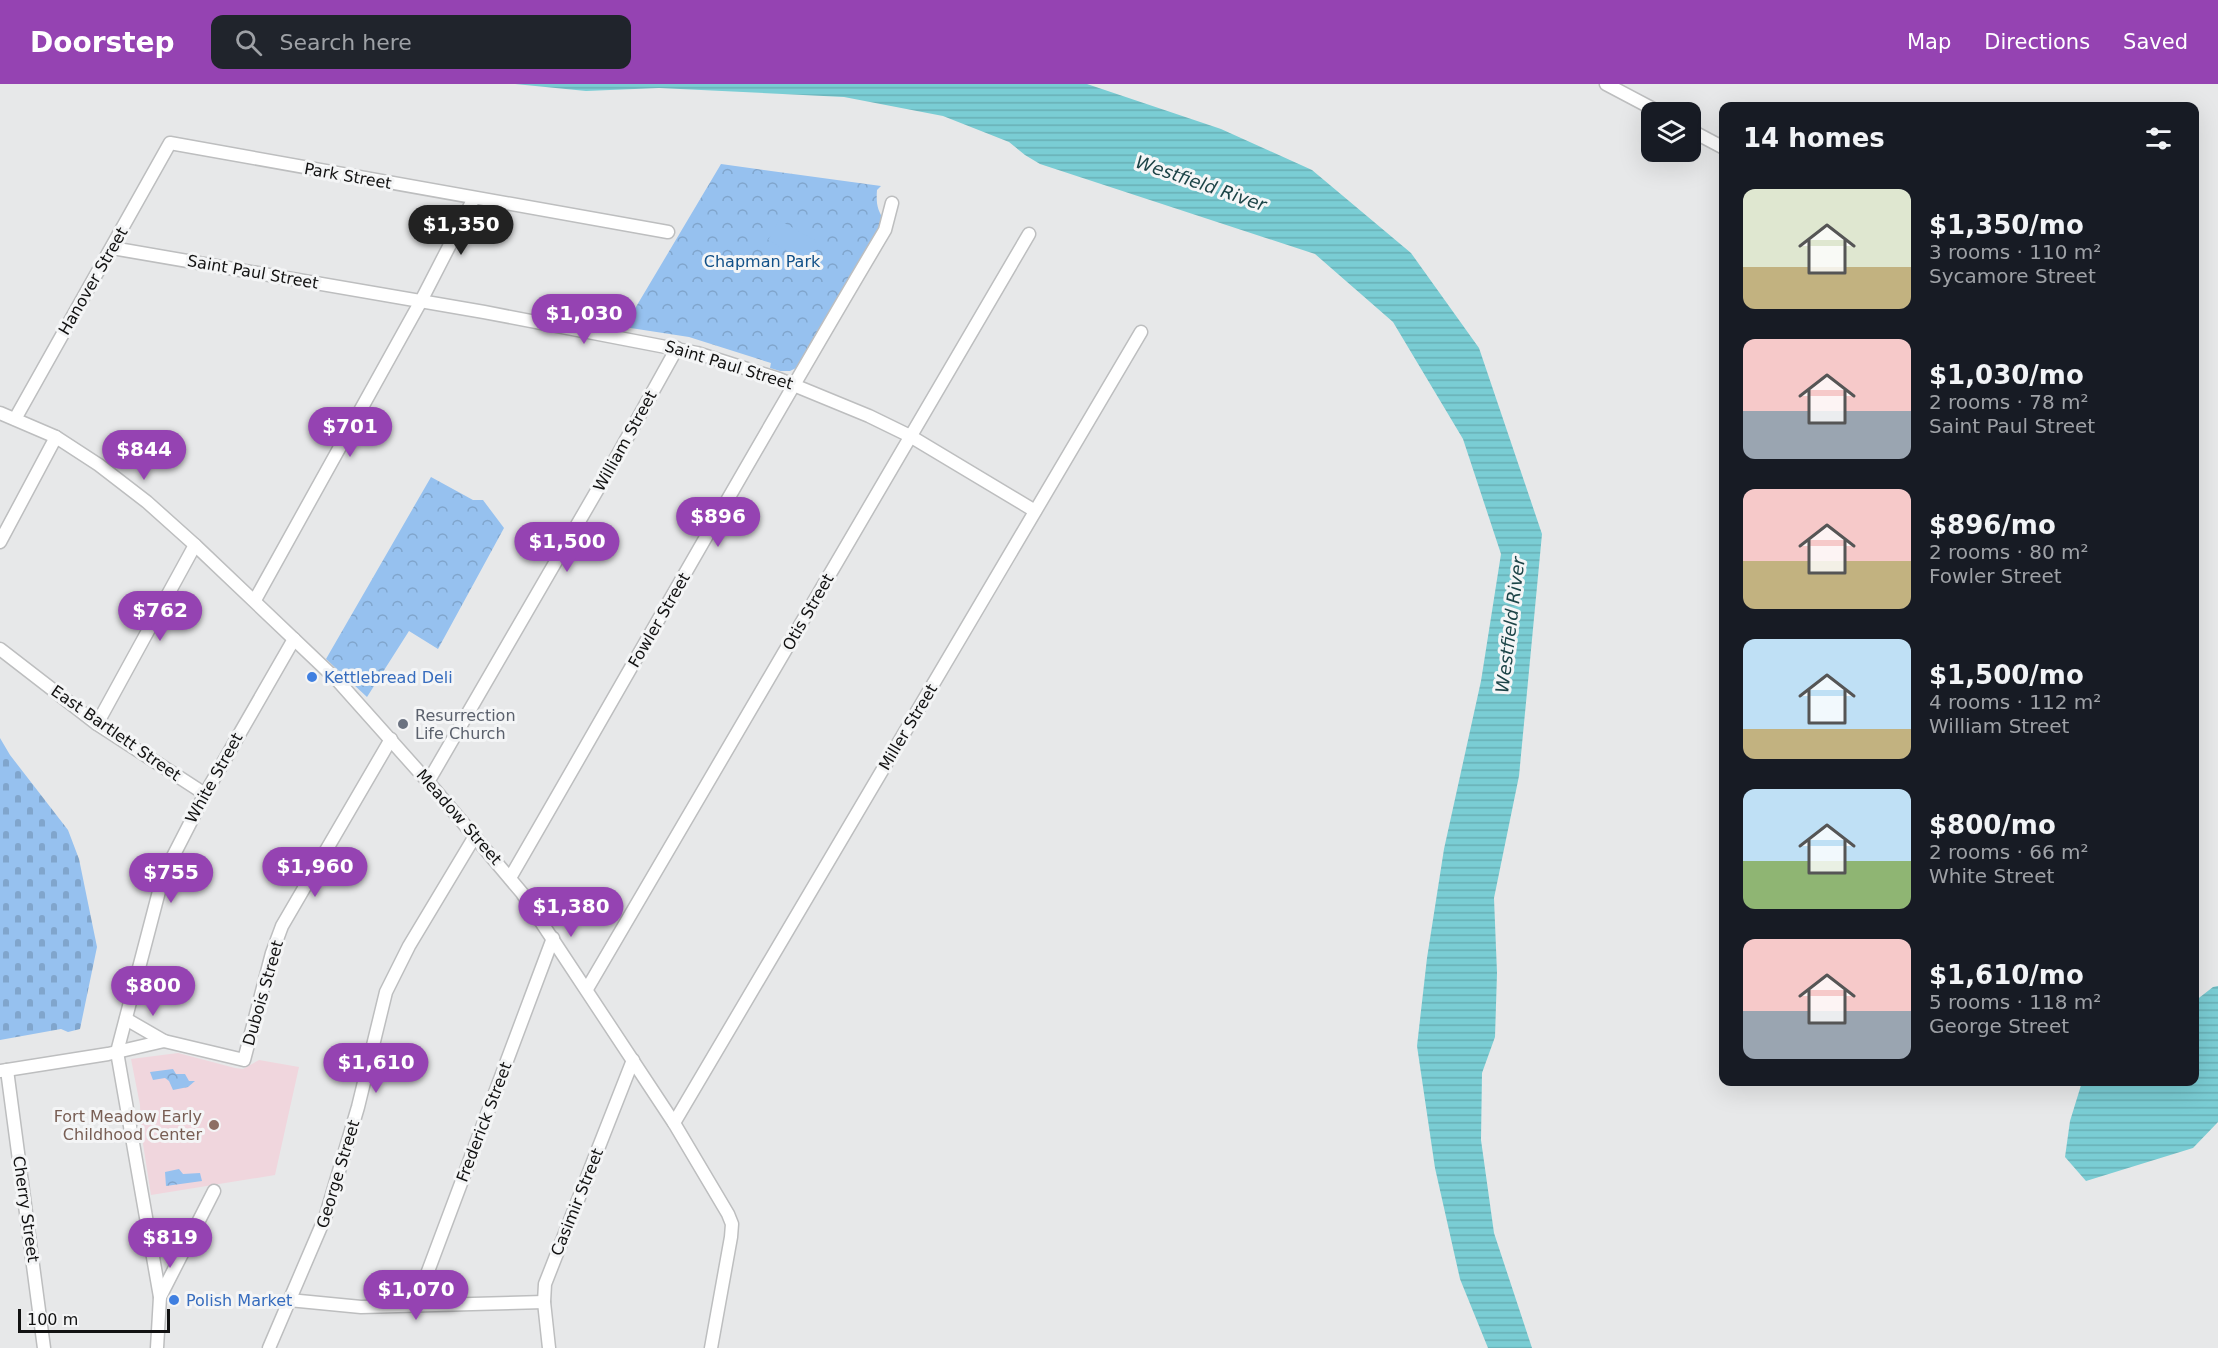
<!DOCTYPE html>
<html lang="en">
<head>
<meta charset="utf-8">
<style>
  body { margin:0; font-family:"DejaVu Sans",sans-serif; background:#20242c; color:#f1f3f6; height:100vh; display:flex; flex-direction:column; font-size:22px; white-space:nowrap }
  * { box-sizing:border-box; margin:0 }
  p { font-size:20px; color:#9ea1a6 }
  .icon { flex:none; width:33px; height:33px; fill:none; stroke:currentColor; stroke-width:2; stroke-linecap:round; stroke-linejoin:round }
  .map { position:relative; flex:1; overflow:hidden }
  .panel { position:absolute; left:1719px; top:18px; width:480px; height:984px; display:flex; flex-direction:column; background:#171b24; border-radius:12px; box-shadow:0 6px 24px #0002 }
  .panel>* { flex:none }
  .controls { position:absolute; left:1641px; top:18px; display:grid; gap:12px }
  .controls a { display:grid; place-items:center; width:60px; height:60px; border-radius:12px; background:#171b24; box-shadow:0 6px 24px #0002; font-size:30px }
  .scale { position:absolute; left:18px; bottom:15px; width:152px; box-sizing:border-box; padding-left:6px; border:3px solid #121212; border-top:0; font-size:16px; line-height:21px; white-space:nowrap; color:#121212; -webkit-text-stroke:4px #f4f5f6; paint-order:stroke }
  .price { position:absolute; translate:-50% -51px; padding:0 14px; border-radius:21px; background:#9543b2; color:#fff; font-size:20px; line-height:39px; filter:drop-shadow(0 2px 3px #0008) }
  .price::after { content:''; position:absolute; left:50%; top:36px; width:18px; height:14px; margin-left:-9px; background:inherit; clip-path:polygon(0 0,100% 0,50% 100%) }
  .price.on { background:#222; color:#fff }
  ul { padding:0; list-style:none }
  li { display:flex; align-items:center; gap:18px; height:150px; padding:0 24px }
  li span { display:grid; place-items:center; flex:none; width:168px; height:120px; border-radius:12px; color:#555 }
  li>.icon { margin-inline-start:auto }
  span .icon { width:72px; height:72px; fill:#fffc; stroke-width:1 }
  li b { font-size:26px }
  h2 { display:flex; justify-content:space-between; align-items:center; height:72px; padding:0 24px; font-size:26px }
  header { display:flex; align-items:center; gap:36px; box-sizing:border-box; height:84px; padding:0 30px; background:#9543b2; color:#fff }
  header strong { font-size:28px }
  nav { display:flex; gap:33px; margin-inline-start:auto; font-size:21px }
  .search { width:420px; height:54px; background:#20242c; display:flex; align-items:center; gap:15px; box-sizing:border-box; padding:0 21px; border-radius:12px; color:#9ea1a6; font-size:22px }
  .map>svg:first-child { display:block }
  .education { fill:#f0d6dd }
  .cemetery { fill:url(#cemetery-stones) }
  .park { fill:url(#park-crowns) }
  .pitch { fill:#96c1ef }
  .water { fill:url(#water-rules) }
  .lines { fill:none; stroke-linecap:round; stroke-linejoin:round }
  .minor-casing { stroke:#bdbebf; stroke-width:15 }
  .minor { stroke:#fff; stroke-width:12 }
  .shop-dot { fill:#3f7fe0; stroke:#f4f5f6; stroke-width:2 }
  .worship-dot { fill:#6b7280; stroke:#f4f5f6; stroke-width:2 }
  .education-dot { fill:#8d6e63; stroke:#f4f5f6; stroke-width:2 }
  .labels { text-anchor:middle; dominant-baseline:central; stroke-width:6; stroke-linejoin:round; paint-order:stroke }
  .street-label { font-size:16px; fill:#121212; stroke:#f4f5f6 }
  .park-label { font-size:16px; fill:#115088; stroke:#f4f5f6 }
  .shop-label { font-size:16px; fill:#366cbe; stroke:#f4f5f6; text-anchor:start }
  .worship-label { font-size:16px; fill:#5b616d; stroke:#f4f5f6; text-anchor:start }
  .education-label { font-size:16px; fill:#785e54; stroke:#f4f5f6; text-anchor:end }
  .water-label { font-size:18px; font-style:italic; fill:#1c4447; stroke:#f4f5f6 }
</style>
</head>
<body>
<header>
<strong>Doorstep</strong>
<div class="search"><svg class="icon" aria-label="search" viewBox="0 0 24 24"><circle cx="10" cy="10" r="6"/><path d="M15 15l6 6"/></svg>Search here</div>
<nav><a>Map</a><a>Directions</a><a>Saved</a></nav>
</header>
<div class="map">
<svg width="2218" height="1264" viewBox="0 0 2218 1264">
  <defs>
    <pattern id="cemetery-stones" width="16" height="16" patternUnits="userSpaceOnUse" patternTransform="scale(1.5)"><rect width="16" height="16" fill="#96c1ef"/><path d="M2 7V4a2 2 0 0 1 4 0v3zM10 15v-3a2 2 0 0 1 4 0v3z" fill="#80a5cc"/></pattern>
    <pattern id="park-crowns" width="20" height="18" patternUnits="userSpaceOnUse" patternTransform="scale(1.5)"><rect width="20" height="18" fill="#96c1ef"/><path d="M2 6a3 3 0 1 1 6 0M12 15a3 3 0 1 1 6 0" fill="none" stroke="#80a5cc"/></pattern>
    <pattern id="water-rules" width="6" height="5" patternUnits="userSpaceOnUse" patternTransform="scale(1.5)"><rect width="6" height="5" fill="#7acdd4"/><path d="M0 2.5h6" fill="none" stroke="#68afb5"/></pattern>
  </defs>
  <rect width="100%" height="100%" fill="#e7e8e9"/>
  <polygon class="education" points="178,969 235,984 243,985 259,976 299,983 275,1091 151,1111 141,1047 140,1021 131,975"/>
  <polygon class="cemetery" points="0,654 10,671 68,746 79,775 97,863 80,945 68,948 61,945 0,956"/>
  <g class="park">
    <path d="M721,80L881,102L877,106C876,119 877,126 885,137L796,284L790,287H780L770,284L771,279L689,253L624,243Z"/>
    <polygon points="431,393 473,416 483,416 504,444 438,565 409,547 367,613 326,575"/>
    <polygon points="173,985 176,990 185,990 189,997 195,997 188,1003 173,1006 169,997 165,994 153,996 150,988"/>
    <polygon points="179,1085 183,1090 200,1089 202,1097 166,1102 165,1088"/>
  </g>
  <polygon class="pitch" points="779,136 816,157 806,178 768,156"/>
  <g class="water">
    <polygon points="515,0 1087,0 1221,45 1312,86 1411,169 1479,264 1542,450 1519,692 1494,814 1497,889 1495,953 1482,989 1481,1056 1494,1149 1532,1264 1488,1264 1460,1195 1435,1084 1417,962 1427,874 1444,765 1481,597 1501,470 1463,355 1393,238 1315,170 1040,80 1025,71 1009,58 943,32 844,13 659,4 586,7"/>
    <polygon points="2218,902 2218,1038 2193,1064 2086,1097 2065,1073 2070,1037 2082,998 2194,998 2195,917 2213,903"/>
  </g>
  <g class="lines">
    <defs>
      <g id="minor">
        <polyline points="1606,0 1659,28"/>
        <polyline points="1690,46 1724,64"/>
        <polyline points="112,164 484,228 697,269 779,295 869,332 910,352 1035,427"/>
        <polyline points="0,329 56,353 99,381 147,418 195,461 338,597 437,708 522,809 674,1039 728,1130 732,1140 731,1153 711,1264"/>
        <polyline points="15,335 170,59 668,148"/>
        <polyline points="0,458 56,353"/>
        <polyline points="255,516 421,217 474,114"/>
        <polyline points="0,565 97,640 205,710"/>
        <polyline points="97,640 195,461"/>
        <polyline points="428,698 617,372 677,264"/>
        <path d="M510,794C635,578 757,361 885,146L892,119"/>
        <polyline points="587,905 1029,150"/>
        <polyline points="126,935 164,957"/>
        <polyline points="7,986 44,1264"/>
        <polyline points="0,987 108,970 164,957 244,976 272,869 282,842 391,655"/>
        <polyline points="674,1039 1141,248"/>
        <polyline points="160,1213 214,1107"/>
        <polyline points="289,1216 361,1223 544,1218"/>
        <polyline points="415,1222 553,854"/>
        <polyline points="157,1264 160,1213 117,968 163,792 205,710 294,555"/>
        <polyline points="269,1264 326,1131 358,1023 386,908 409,862 475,752"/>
        <polyline points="549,1264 544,1218 545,1200 633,976"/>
      </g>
    </defs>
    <use href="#minor" class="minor-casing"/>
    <use href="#minor" class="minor"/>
  </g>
  <g class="shop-dot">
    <circle cx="312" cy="593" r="6"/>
    <circle cx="174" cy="1216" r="6"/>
  </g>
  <circle class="worship-dot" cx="403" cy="640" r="6"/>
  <circle class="education-dot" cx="214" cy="1041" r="6"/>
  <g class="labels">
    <g class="street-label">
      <text transform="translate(348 92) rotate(10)">Park Street</text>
      <text transform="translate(253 188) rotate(10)">Saint Paul Street</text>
      <text transform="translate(93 197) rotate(-60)">Hanover Street</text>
      <text transform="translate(729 281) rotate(17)">Saint Paul Street</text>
      <text transform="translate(625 357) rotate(-61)">William Street</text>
      <text transform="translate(808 528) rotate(-60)">Otis Street</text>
      <text transform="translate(659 536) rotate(-60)">Fowler Street</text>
      <text transform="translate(908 643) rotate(-59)">Miller Street</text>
      <text transform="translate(116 649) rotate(35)">East Bartlett Street</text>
      <text transform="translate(214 694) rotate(-61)">White Street</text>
      <text transform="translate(459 733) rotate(49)">Meadow Street</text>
      <text transform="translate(263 909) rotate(-74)">Dubois Street</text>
      <text transform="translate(484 1038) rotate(-69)">Frederick Street</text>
      <text transform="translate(338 1090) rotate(-73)">George Street</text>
      <text transform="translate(577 1118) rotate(-68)">Casimir Street</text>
      <text transform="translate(26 1125) rotate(82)">Cherry Street</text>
    </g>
    <g class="park-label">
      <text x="762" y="177">Chapman Park</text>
    </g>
    <g class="shop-label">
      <text x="324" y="593">Kettlebread Deli</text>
      <text x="186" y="1216">Polish Market</text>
    </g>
    <g class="worship-label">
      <text x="415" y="631">Resurrection<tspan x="415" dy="18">Life Church</tspan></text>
    </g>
    <g class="education-label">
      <text x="202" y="1032">Fort Meadow Early<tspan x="202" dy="18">Childhood Center</tspan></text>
    </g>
    <g class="water-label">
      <text transform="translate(1201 99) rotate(19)">Westfield River</text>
      <text transform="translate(1510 541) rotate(-83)">Westfield River</text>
    </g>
  </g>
</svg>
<div class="controls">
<a><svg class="icon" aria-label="layers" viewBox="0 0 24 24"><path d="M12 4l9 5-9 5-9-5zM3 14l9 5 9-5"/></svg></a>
</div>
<div class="scale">100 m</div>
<b class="price on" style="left:461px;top:172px">$1,350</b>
<b class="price" style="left:584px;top:261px">$1,030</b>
<b class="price" style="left:350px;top:374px">$701</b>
<b class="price" style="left:144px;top:397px">$844</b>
<b class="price" style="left:718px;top:464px">$896</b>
<b class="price" style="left:567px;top:489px">$1,500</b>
<b class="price" style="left:160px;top:558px">$762</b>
<b class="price" style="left:315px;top:814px">$1,960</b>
<b class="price" style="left:171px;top:820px">$755</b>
<b class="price" style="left:571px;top:854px">$1,380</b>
<b class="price" style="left:153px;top:933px">$800</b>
<b class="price" style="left:376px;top:1010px">$1,610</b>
<b class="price" style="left:170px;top:1185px">$819</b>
<b class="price" style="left:416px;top:1237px">$1,070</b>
<section class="panel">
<h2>14 homes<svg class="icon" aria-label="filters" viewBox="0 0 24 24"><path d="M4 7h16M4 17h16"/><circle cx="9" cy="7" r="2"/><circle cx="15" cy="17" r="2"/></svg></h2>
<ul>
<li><span style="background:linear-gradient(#dfe7d0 65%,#c2b280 0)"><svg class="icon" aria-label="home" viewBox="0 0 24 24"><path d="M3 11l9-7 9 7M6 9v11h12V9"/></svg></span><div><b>$1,350/mo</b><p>3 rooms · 110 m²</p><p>Sycamore Street</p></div></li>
<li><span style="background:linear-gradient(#f6c9c9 60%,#9aa5b1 0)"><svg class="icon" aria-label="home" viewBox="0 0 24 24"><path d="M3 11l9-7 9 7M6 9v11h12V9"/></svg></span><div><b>$1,030/mo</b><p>2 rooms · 78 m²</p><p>Saint Paul Street</p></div></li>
<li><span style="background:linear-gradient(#f6c9c9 60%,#c2b280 0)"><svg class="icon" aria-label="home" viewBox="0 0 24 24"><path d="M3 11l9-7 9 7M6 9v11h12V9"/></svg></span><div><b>$896/mo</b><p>2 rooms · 80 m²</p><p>Fowler Street</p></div></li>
<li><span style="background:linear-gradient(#bfe0f5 75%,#c2b280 0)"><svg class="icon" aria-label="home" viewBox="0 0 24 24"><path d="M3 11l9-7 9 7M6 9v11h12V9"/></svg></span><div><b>$1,500/mo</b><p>4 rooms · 112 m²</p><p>William Street</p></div></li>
<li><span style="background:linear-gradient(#bfe0f5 60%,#8fb573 0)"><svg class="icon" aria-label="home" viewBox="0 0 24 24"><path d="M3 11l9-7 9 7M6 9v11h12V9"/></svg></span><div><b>$800/mo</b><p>2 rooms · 66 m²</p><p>White Street</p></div></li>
<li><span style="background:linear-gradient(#f6c9c9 60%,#9aa5b1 0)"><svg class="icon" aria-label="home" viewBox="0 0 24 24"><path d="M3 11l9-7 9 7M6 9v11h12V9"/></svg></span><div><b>$1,610/mo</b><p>5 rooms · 118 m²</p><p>George Street</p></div></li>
</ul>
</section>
</div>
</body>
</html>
